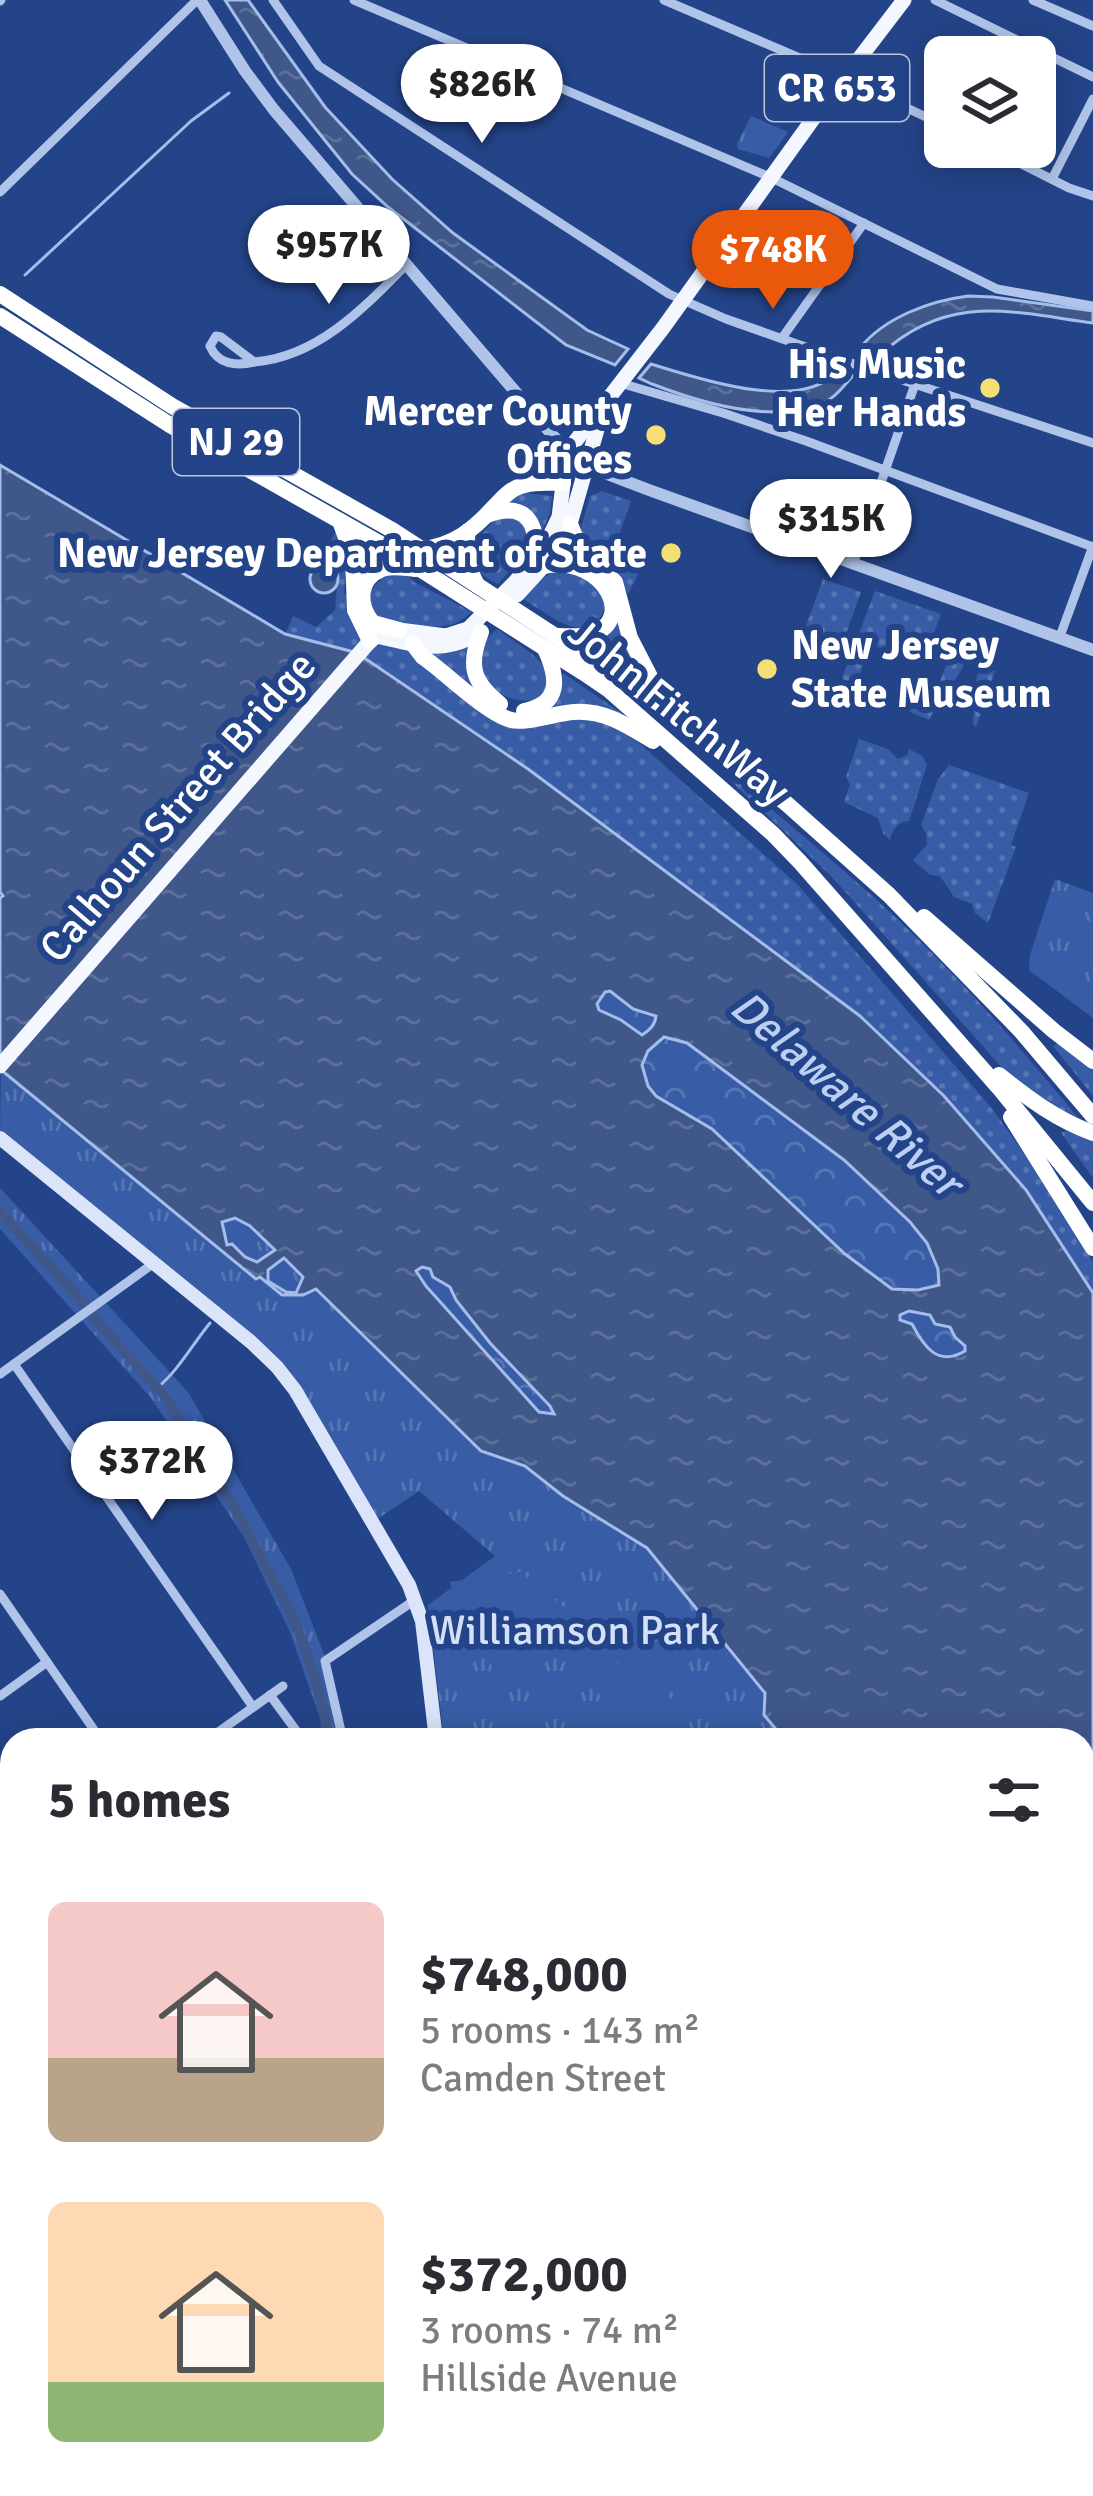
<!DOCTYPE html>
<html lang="en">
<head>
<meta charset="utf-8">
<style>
  body { margin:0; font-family:Signika,sans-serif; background:#f2f2f3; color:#2b2b33; height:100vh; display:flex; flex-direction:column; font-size:45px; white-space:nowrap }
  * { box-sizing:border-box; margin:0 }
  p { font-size:39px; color:#7c7c81 }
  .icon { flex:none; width:66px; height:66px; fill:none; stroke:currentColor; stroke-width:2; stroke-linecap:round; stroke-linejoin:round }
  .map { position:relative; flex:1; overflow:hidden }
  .sheet { position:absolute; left:0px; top:1728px; width:1095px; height:768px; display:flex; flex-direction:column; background:#fff; border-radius:36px 36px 0 0; box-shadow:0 6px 30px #0003 }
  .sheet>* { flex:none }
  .controls { position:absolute; left:924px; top:36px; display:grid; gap:24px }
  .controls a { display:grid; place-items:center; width:132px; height:132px; border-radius:18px; background:#fff; box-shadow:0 6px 30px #0003; font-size:60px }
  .price { position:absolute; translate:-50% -102px; padding:0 27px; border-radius:42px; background:#fff; color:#222; font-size:39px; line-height:78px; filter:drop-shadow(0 3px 6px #0008) }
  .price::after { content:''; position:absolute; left:50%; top:72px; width:36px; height:27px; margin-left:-18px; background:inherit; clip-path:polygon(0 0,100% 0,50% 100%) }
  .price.on { background:#ea580c; color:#fff }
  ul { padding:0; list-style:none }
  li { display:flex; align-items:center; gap:36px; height:300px; padding:0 48px }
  li span { display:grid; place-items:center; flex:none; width:336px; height:240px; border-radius:18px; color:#555 }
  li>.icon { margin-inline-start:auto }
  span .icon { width:144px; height:144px; fill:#fffc; stroke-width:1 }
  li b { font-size:51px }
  h2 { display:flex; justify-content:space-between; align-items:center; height:144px; padding:0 48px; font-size:51px }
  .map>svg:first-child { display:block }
  .grass { fill:url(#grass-dots) }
  .forest { fill:url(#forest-crowns) }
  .park { fill:url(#park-tufts) }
  .pitch { fill:#385da6 }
  .water { fill:url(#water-ripples); stroke:#a4bdeb; stroke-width:3; fill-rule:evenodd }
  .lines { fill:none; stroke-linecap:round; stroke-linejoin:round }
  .stream { stroke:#a4bdeb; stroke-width:3 }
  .canal { stroke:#40578a; stroke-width:10 }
  .minor { stroke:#b0c4ea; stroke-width:9 }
  .tertiary { stroke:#b0c4ea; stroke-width:12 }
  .secondary { stroke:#dbe4f8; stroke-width:14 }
  .primary { stroke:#f4f7fe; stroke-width:15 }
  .motorway { stroke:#fff; stroke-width:16 }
  .poi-dot { fill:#f5de73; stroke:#244489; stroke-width:4.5 }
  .labels { text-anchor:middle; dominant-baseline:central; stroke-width:12; stroke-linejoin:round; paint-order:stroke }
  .shield { fill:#244489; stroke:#bdc7dc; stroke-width:3 }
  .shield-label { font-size:39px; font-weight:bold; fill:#fff }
  .poi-label { font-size:42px; font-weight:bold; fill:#fff; stroke:#244489; text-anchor:end }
  .street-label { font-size:42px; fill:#fff; stroke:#244489 }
  .park-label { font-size:42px; fill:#d4e0f7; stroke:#244489 }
  .water-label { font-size:45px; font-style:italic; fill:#bccef1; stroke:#244489 }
</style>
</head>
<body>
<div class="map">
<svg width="1093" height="2496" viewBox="0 0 1093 2496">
  <defs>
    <pattern id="grass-dots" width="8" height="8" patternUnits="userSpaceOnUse" patternTransform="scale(3)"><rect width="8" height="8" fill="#385da6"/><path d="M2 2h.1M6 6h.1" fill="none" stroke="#5675b3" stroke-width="1.8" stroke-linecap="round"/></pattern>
    <pattern id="forest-crowns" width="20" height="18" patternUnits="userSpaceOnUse" patternTransform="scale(3)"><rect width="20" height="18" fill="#385da6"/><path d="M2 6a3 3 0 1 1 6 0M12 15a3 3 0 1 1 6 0" fill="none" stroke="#5675b3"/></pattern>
    <pattern id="park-tufts" width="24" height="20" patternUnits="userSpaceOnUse" patternTransform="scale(3)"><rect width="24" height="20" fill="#385da6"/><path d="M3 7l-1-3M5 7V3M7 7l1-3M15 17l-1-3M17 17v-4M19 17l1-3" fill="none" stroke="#5675b3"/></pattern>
    <pattern id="water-ripples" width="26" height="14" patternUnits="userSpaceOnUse" patternTransform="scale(3)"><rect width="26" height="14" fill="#40578a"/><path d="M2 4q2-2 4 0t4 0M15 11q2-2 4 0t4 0" fill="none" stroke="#5d709c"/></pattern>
  </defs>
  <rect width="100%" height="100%" fill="#244489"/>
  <g class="grass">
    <polygon points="602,491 631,501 612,555 642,567 628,594 611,568 590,550 579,535 590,496"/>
    <polygon points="517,492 552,496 550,513 540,535 498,505"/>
    <path d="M505,517L520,520L530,536L515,565L498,584C478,574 471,566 471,544L494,521Z"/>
    <polygon points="336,531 347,555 344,593 502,722 596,716 628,733 798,885 990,1106 1036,1170 1093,1262 1093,1293 1026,1190 945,1096 860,1016 731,921 285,635 293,616 316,627 335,610 339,563 323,555"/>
    <path d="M556,569L592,578L606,603C593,653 550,615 523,599L538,582Z"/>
    <path d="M394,573L408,576L414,582L472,612C470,614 459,622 456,623C444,629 400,626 388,621C358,610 369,580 394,573Z"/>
    <polygon points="823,579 861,592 840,651 802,637"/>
    <polygon points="875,591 941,614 923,662 871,645 853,692 842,678"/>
    <polygon points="617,609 637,669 635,670 585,642"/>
    <path d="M497,629L531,653L549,671L545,695C513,715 463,678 483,643C487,638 492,634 497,629Z"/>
    <polygon points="470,643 477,688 422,651"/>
    <path d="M951,653L966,660C957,682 940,698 929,720L908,711L919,681L938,686Z"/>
    <path d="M981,665L995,671L976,727L973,725C975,703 972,685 981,665Z"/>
    <polygon points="563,673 627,717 537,713 557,692"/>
    <path d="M859,739L888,749L898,759L907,755L909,749L922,756L927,765L909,821C898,821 892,830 890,840L883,833L878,818L844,802L850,784L846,777Z"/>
    <polygon points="949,765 1029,793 1011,845 1016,847 988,923 975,913 972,904 954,897 940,876 930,875 913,860 927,845 926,833 921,825 938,779"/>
    <path d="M737,780C805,838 876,895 938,959C988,1010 1034,1064 1079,1119L1042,1101L1005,1071L834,879L734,784Z"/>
    <polygon points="1058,1044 1093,1066 1093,1096 1053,1046"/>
    <polygon points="1069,1129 1093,1140 1093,1178 1061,1133"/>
  </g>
  <g class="forest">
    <polygon points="610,991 633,1009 656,1016 655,1023 642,1035 621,1020 599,1009 597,1004 605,992"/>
    <polygon points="664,1037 687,1043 844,1160 910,1222 927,1244 938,1269 939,1285 918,1290 892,1289 845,1254 712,1129 656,1096 648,1086 642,1065 648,1051"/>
    <polygon points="422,1267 430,1269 433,1277 450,1287 456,1300 490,1343 550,1406 555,1415 540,1412 415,1271"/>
    <polygon points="909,1311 930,1315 936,1324 950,1326 955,1337 965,1346 965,1351 949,1359 941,1358 900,1320 900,1315"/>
  </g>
  <g class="park">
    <polygon points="751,116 788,132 769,158 738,149 737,144"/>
    <polygon points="1055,879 1093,893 1093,1018 1029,970 1030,955"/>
    <polygon points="1,1070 148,1191 180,1196 216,1208 250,1226 481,1451 524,1466 563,1496 647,1548 765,1693 764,1715 785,1740 444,1740 428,1605 495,1556 419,1491 373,1522 297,1394 223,1320 0,1138"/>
    <polygon points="0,1188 188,1392 291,1569 332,1675 344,1740 322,1740 320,1718 290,1632 244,1537 151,1398 0,1229"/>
  </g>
  <g class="pitch">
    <polygon points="520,1572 578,1619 492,1667 449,1582"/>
    <polygon points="639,1651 679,1711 629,1740 622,1740 591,1678"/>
  </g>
  <g class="water">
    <polygon points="225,0 248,0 325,107 392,179 453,233 587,330 628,349 615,365 566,345 388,207 352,174 278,82"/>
    <path d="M968,296L993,297L1093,311V323C1011,312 948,292 880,355L860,348C885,317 930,301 968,296Z"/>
    <path d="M651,364C697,378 801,414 837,371L853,376C844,385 837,396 827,401C776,426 701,403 652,384L639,378Z"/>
    <path d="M0,465L285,634L350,651L363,657L528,769L860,1016L944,1096L1026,1190L1093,1293V2283L1083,2265V1740H785L764,1715L765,1693L647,1548L563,1496L525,1466L481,1451L316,1289L303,1295H282L260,1277L256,1279L0,1069V898L3,896L0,892ZM610,991L633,1009L656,1016C655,1025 650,1030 642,1035L621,1020L599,1010L597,1004L605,992ZM664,1037L687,1043L844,1160L910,1222L927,1243L938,1269L939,1285L918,1290L892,1289L845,1254L712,1129L656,1096L648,1086L642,1065L648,1051ZM235,1218L250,1226L275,1250L257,1262L245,1257L232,1244L227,1245L222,1222ZM284,1258L303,1277L296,1293L286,1292L268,1281V1270ZM422,1267L430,1269L433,1277L450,1287L456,1300L490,1343L550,1406L554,1414L539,1412L426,1286L416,1271ZM909,1311L930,1315L935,1324L950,1327L955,1337L965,1346V1351C938,1367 924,1347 912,1324L900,1320V1315Z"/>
    <circle cx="324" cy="579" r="14"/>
  </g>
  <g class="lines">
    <g class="stream">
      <polyline points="25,275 191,121 229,93"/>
      <path d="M157,1388C178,1371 192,1345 210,1323"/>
    </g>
    <g class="canal">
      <polyline points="0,1211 84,1304"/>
      <polyline points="93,1317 164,1395 234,1507 294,1619 320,1692 330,1740"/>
      <polyline points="332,2496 333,2484"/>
    </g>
    <g class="minor">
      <polyline points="273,0 319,66 669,294 726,319 854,364 1093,443"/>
      <polyline points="354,0 772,178 997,289 1093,306"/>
      <polyline points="664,0 816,65 945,126"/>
      <polyline points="935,0 1093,77"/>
      <polyline points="1033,0 1093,26"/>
      <polyline points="0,1 1,0"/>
      <polyline points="988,147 1069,188 1093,196"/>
      <polyline points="1052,179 1093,99"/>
      <polyline points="0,192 197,0"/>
      <path d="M216,336L221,337L254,362C237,366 218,365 210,346Z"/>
      <polyline points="782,338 864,223"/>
      <path d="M254,362C317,357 364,308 406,265"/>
      <polyline points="620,383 723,413 806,441 1093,547"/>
      <polyline points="853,564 915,384"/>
      <polyline points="1059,639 1093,546"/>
      <polyline points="14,1364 253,1707"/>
      <polyline points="0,1374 154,1263"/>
      <polyline points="0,1594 101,1740"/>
      <polyline points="270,1695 303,1740"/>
      <polyline points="0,1696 47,1662"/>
      <polyline points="207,1740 283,1686"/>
      <polyline points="343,1740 325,1661 415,1600"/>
      <polyline points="0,1885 12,1875"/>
      <polyline points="0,2196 12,2187"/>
      <polyline points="0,2213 12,2228"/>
      <polyline points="0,2468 12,2459"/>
      <polyline points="206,2484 214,2496"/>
      <polyline points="505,2484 513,2496"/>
      <polyline points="667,2484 675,2496"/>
      <polyline points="0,2487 7,2496"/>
      <polyline points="146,2496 162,2484"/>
    </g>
    <polyline class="tertiary" points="200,0 245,71 274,110 567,452 586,466 649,490 1093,650"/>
    <g class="secondary">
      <polyline points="0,1138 251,1342 277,1367 295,1390 409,1585 422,1621 436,1740"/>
      <polyline points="0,1972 12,1987"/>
      <polyline points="388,2484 396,2496"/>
      <polyline points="792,2484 807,2496"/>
    </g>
    <g class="primary">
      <polyline points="517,595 551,558 570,524 600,419"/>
      <path d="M381,637C411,644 440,653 469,638"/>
      <polyline points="0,1066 370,641 382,632 399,630 446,636 468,629 515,582 543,550 559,517 567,452 663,328 813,119 904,0"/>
      <polyline points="1083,2389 1093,2388"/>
      <polyline points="1083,2401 1093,2400"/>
      <polyline points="830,2496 857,2484"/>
    </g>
    <g class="motorway">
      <polyline points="0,294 172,406 392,530 666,708 787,804 889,895 1021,1031 1093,1116"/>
      <polyline points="0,316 170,425 379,543 584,673 609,690 773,834 800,862 1000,1089 1093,1203"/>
      <path d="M487,515C528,500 541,526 532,562"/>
      <polyline points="340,521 353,557 355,610 370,641"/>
      <polyline points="570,524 580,549 615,582 630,638 663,702"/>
      <polyline points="468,531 464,558 476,583"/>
      <path d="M422,549C453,546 473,530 494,507C501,500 507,492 516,488C530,481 548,483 563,483"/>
      <path d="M544,566C606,554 638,624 588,635C579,637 568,636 558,636"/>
      <path d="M399,630L373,623C358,606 357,579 382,569C393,565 404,568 415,569"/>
      <path d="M481,632C468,665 472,682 500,704"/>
      <path d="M413,644L423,657C446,673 483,710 508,719C524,725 555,713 574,712C605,710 628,726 653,741"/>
      <path d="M524,711C562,704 558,677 545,649"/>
      <polyline points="924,917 1054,1031 1093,1061"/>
      <path d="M999,1075C1029,1099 1057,1120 1093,1133"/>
      <polyline points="1011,1117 1093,1248"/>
    </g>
  </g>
  <g class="poi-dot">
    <circle cx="990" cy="388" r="12"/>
    <circle cx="656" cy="435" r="12"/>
    <circle cx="671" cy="553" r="12"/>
    <circle cx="767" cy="669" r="12"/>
  </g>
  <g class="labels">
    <g class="shield">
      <rect x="765" y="55" width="144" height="66" rx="9"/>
      <rect x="173" y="409" width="126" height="66" rx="9"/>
    </g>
    <g class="shield-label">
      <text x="837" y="88">CR 653</text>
      <text x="236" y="442">NJ 29</text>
    </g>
    <g class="poi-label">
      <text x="966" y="364">His Music<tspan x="966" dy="48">Her Hands</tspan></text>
      <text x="632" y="411">Mercer County<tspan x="632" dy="48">Offices</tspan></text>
      <text x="647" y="553">New Jersey Department of State</text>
      <text x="791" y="645" text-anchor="start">New Jersey<tspan x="791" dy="48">State Museum</tspan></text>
    </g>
    <g class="street-label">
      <text transform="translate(679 712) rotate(39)">John Fitch Way</text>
      <text transform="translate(178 807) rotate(-49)">Calhoun Street Bridge</text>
    </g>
    <g class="park-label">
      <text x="575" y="1630">Williamson Park</text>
    </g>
    <g class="water-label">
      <text transform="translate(846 1094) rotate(41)">Delaware River</text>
    </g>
  </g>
</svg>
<div class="controls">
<a><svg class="icon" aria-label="layers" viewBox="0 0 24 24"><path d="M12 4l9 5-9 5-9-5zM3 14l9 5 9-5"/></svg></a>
</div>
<b class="price" style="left:482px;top:146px">$826K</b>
<b class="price" style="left:329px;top:307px">$957K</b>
<b class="price on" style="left:773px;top:312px">$748K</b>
<b class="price" style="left:831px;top:581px">$315K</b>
<b class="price" style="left:152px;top:1523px">$372K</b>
<section class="sheet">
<h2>5 homes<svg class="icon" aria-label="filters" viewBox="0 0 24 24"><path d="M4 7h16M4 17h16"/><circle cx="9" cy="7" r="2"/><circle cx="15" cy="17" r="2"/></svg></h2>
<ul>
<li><span style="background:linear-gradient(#f6c9c9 65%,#b9a48a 0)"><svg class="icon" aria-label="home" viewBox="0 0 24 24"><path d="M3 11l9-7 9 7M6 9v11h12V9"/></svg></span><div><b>$748,000</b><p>5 rooms · 143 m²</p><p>Camden Street</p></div></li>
<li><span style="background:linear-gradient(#ffd9b3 75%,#8fb573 0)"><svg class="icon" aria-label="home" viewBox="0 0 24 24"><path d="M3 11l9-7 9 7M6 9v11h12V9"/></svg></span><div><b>$372,000</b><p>3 rooms · 74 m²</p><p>Hillside Avenue</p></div></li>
</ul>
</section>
</div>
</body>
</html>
